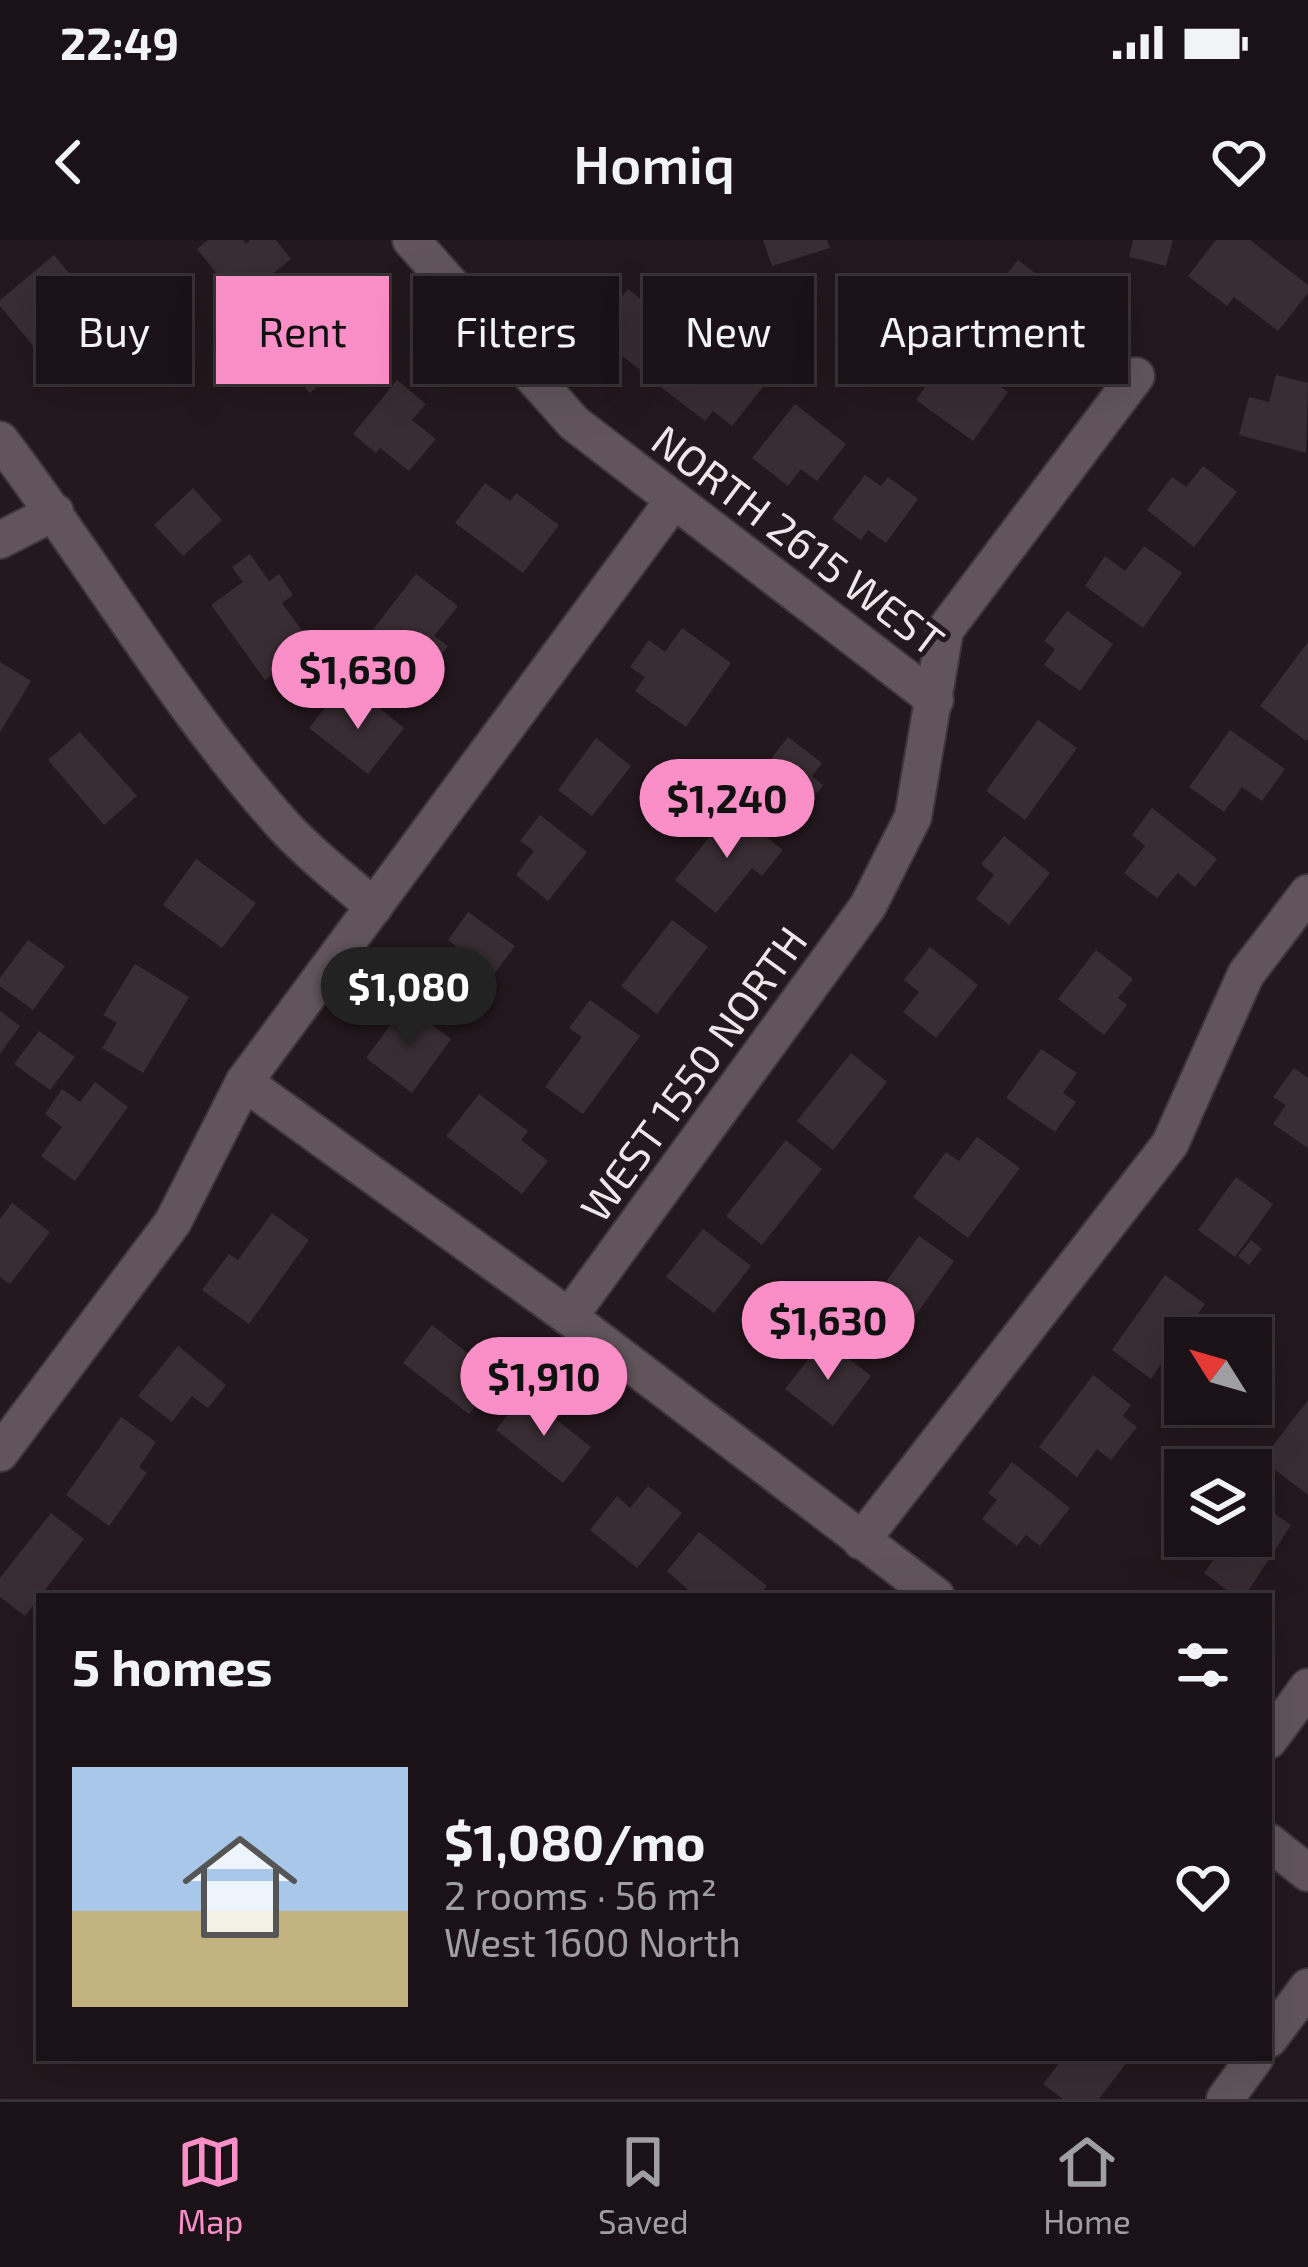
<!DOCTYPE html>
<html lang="en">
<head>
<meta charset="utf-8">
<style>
  body { margin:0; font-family:"Exo 2",sans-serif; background:#272023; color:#f1f3f6; height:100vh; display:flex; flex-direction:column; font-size:45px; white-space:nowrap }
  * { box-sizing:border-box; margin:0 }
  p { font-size:39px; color:#9f9ea1 }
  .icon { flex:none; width:66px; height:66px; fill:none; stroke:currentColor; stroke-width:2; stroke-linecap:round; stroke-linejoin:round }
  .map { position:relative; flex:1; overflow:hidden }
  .side { position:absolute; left:36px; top:1353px; width:1236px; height:468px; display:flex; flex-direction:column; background:#1a1216; border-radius:0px; box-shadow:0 12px 48px #0002,0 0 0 3px #383235 }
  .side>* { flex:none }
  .hud { position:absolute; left:36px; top:36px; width:1236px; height:108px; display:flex; gap:24px }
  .needle { width:78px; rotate:307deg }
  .buttons { position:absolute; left:1164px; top:1077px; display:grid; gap:24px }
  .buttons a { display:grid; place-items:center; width:108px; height:108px; border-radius:0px; background:#1a1216; box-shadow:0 12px 48px #0002,0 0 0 3px #383235; font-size:60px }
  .price { position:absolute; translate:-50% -102px; padding:0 27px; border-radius:42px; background:#fa8fc7; color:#111; font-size:39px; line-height:78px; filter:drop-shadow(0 3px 6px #0008) }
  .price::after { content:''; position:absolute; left:50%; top:72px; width:36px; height:27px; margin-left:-18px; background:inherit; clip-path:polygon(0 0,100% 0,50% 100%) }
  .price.current { background:#222; color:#fff }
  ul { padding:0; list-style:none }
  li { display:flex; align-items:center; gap:36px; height:300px; padding:0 36px }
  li+li { border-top:3px solid #383235 }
  li span { display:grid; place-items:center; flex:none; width:336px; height:240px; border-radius:0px; color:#555 }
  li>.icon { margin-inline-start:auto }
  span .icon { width:144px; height:144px; fill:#fffc; stroke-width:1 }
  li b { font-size:51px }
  h2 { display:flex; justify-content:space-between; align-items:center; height:144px; padding:0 36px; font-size:51px }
  .pill { padding:0 42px; border-radius:0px; background:#1a1216; box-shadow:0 12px 48px #0002,0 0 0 3px #383235; font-size:42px; line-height:108px }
  .pill.current { background:#fa8fc7; color:#111 }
  .status { display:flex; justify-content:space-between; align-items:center; height:84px; padding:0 60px; background:#1a1216; direction:ltr }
  .status svg { height:33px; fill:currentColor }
  header { display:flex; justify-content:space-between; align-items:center; height:156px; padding:0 36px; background:#1a1216; font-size:54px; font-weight:600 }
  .tab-bar { display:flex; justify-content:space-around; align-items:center; height:168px; border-top:3px solid #383235; background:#1a1216; font-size:33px; color:#9f9ea1 }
  .tab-bar a { display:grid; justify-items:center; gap:6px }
  .tab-bar .current { color:#fa8fc7 }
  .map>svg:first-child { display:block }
  .building { fill:#382d32 }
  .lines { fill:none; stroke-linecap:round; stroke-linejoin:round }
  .minor-casing { stroke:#3e363a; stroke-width:40 }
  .minor { stroke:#61555b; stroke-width:36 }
  .labels { text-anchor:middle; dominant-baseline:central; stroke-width:10; stroke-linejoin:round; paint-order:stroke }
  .street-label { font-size:42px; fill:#eee7ea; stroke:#23181d }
</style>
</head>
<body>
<div class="status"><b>22:49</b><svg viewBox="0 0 49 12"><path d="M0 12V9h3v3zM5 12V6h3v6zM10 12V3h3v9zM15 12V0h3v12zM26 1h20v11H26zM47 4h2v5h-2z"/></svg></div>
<header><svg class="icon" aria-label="back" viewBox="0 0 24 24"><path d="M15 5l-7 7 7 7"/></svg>Homiq<svg class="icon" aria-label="heart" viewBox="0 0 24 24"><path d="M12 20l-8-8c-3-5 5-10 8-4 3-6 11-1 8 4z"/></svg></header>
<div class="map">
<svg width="1308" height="1859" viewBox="0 0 1308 1859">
  <rect width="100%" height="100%" fill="#23181d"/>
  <g class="building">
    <polygon points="208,0 243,0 246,4 250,0 276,0 291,19 239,62 197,9"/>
    <polygon points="763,0 827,0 830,8 772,26"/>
    <polygon points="1133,0 1173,0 1166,26 1129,17"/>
    <polygon points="1216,0 1250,0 1308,45 1308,53 1278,91 1234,57 1227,66 1188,36"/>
    <polygon points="54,15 90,58 68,76 79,89 44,119 0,66 0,60"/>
    <polygon points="1018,20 1054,48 1015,98 978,70"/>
    <polygon points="628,49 674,86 639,129 612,108 619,100 599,84"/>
    <polygon points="317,50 365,103 310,153 262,100"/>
    <polygon points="716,102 767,142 732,186 713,171 705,181 657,144 680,115 696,127"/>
    <polygon points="951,111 1008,152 973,201 916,160"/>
    <polygon points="1276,135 1308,143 1306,213 1239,195 1249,157 1269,162"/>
    <polygon points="397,140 426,164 412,180 436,199 409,231 380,208 376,213 353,194"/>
    <polygon points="795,164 846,204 817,241 801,229 788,246 752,218"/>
    <polygon points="1203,226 1237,252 1194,307 1147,270 1172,237 1186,247"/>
    <polygon points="865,235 881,246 888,237 918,259 886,303 868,290 861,300 832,279"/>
    <polygon points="485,243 510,261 516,253 559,285 523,333 455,283"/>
    <polygon points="193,248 222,280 183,316 154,285"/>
    <polygon points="1144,306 1182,333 1143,388 1085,346 1105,316 1125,331"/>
    <polygon points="250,314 269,341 279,334 293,355 282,363 313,406 265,440 211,365 243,342 232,327"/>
    <polygon points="416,334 458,366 434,396 448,406 416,447 385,422 394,410 371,392"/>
    <polygon points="1067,371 1113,404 1080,451 1044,425 1055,409 1044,401"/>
    <polygon points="682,388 731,423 686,487 635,451 645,437 630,427 649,400 665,412"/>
    <polygon points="1308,402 1308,498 1306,501 1260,466"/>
    <polygon points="0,422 31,441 0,492"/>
    <polygon points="333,458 356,475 368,459 404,488 368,534 309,488"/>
    <polygon points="1038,480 1077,508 1025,580 986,551"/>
    <polygon points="1230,490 1285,529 1262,561 1242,547 1224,572 1189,547"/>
    <polygon points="80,492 137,556 104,585 48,520"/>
    <polygon points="788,497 822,523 812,536 823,545 798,577 753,542"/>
    <polygon points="596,498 631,526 592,576 558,550"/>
    <polygon points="1152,568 1217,619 1195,647 1178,633 1157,658 1124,633 1145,606 1132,595"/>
    <polygon points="731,570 783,610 762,636 752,628 716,673 675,640"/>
    <polygon points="540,575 587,612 548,661 516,635 534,611 520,601"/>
    <polygon points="1004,596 1050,633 1009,685 976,659 994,635 981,624"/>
    <polygon points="196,619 256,663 222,708 163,665"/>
    <polygon points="468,672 515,706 464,775 426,748 457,707 448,700"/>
    <polygon points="672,680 708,707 657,774 621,746"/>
    <polygon points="28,700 65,726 33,770 0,746 0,738"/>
    <polygon points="930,707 978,745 936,798 903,772 919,752 904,740"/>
    <polygon points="1096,710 1133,739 1118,758 1127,765 1104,795 1058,759"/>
    <polygon points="135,724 189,757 143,833 102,808 117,783 103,775"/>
    <polygon points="590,760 640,796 583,874 545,847 582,797 569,788"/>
    <polygon points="405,765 451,799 412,853 366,818"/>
    <polygon points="0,771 20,786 0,814"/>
    <polygon points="39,791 75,817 50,850 14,824"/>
    <polygon points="1041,809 1077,833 1063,853 1076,862 1055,892 1006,858"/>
    <polygon points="851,813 887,842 833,910 797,881"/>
    <polygon points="1294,828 1308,838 1308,908 1273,884 1286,865 1273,857"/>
    <polygon points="95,842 128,867 75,941 41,916 62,887 45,874 62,849 80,862"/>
    <polygon points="479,854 528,891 521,900 548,921 522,954 446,896"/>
    <polygon points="977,897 1020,928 968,998 913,957 946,912 959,921"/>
    <polygon points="786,900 822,929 762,1005 726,976"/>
    <polygon points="1236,937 1273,964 1235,1017 1198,990"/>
    <polygon points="12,963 50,992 10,1044 0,1037 0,979"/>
    <polygon points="272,973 309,1000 249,1084 202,1050 229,1014 238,1020"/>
    <polygon points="703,989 751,1026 714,1073 666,1037"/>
    <polygon points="919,996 954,1021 901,1096 865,1071"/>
    <polygon points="1251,1000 1262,1009 1249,1025 1238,1016"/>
    <polygon points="1165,1035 1205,1064 1196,1077 1207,1085 1198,1098 1185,1098 1185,1117 1177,1128 1165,1118 1151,1139 1112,1110"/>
    <polygon points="432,1085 498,1137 469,1174 403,1123"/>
    <polygon points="824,1099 871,1136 833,1186 785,1149"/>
    <polygon points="178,1106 226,1145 208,1168 192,1156 172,1182 138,1156"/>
    <polygon points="1093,1135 1131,1165 1123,1176 1137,1187 1111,1220 1097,1209 1077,1237 1039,1207"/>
    <polygon points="524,1154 591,1207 563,1243 496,1190"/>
    <polygon points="1308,1160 1308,1255 1262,1220"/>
    <polygon points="121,1177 156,1202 139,1227 147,1233 109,1286 66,1255"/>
    <polygon points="1012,1222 1070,1268 1040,1306 1026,1295 1017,1306 982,1279 997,1260 988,1253"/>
    <polygon points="648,1246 682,1273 637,1328 590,1290 617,1256 630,1268"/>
    <polygon points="1257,1261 1291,1285 1245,1356 1235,1356 1204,1333 1231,1296 1251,1296 1251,1269"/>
    <polygon points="51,1273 84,1299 25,1376 0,1357 0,1338"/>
    <polygon points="699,1292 767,1346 759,1356 695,1356 667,1331"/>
    <polygon points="1063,1818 1130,1818 1099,1859 1063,1859 1043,1844"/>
  </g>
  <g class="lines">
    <defs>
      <g id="minor">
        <polyline points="411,0 574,183 935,460"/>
        <path d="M0,200C97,327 177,468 284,586C311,616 344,640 374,667"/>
        <polyline points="0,300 55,272"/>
        <polyline points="244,842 569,1077 936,1356"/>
        <polyline points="569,1077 868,666 913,577 945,390 1136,136"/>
        <polyline points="0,1213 173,982 244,842 674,260"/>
        <polyline points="861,1301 1170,904 1246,734 1308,653"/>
        <polyline points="1269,1500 1308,1447"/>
        <polyline points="1269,1602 1308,1633"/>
        <polyline points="1269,1799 1308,1747"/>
        <polyline points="1225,1859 1255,1818"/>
      </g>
    </defs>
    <use href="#minor" class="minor-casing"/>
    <use href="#minor" class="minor"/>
  </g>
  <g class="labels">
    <g class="street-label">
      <text transform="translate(799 299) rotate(37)">NORTH 2615 WEST</text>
      <text transform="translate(692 833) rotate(-54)">WEST 1550 NORTH</text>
    </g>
  </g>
</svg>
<div class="buttons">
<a><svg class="needle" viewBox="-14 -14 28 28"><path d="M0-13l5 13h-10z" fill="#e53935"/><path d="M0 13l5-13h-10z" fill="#9f9ea1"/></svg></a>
<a><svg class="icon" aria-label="layers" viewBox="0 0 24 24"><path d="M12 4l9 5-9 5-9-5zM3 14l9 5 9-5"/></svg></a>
</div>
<b class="price" style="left:358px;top:492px">$1,630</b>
<b class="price" style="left:727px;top:621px">$1,240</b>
<b class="price current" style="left:409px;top:809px">$1,080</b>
<b class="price" style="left:828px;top:1143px">$1,630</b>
<b class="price" style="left:544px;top:1199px">$1,910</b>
<div class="hud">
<a class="pill">Buy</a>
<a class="pill current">Rent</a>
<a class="pill">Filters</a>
<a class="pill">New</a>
<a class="pill">Apartment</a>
</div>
<section class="side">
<h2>5 homes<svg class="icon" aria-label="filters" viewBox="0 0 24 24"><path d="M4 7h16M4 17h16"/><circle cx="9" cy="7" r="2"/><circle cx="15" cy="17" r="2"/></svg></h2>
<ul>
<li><span style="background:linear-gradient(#a9c7e8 60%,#c2b280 0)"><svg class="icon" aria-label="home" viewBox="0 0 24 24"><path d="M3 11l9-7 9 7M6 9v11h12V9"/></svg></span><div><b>$1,080/mo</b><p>2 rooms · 56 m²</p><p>West 1600 North</p></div><svg class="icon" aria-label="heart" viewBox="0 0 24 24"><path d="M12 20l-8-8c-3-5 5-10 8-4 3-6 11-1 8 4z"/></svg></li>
</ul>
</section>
</div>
<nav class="tab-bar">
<a class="current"><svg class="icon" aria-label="map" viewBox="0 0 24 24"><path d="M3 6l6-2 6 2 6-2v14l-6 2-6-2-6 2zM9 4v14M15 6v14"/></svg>Map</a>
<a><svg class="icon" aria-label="saved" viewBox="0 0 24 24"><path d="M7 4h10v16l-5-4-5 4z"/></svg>Saved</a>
<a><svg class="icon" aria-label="home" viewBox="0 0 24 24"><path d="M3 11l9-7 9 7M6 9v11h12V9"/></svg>Home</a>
</nav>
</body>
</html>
